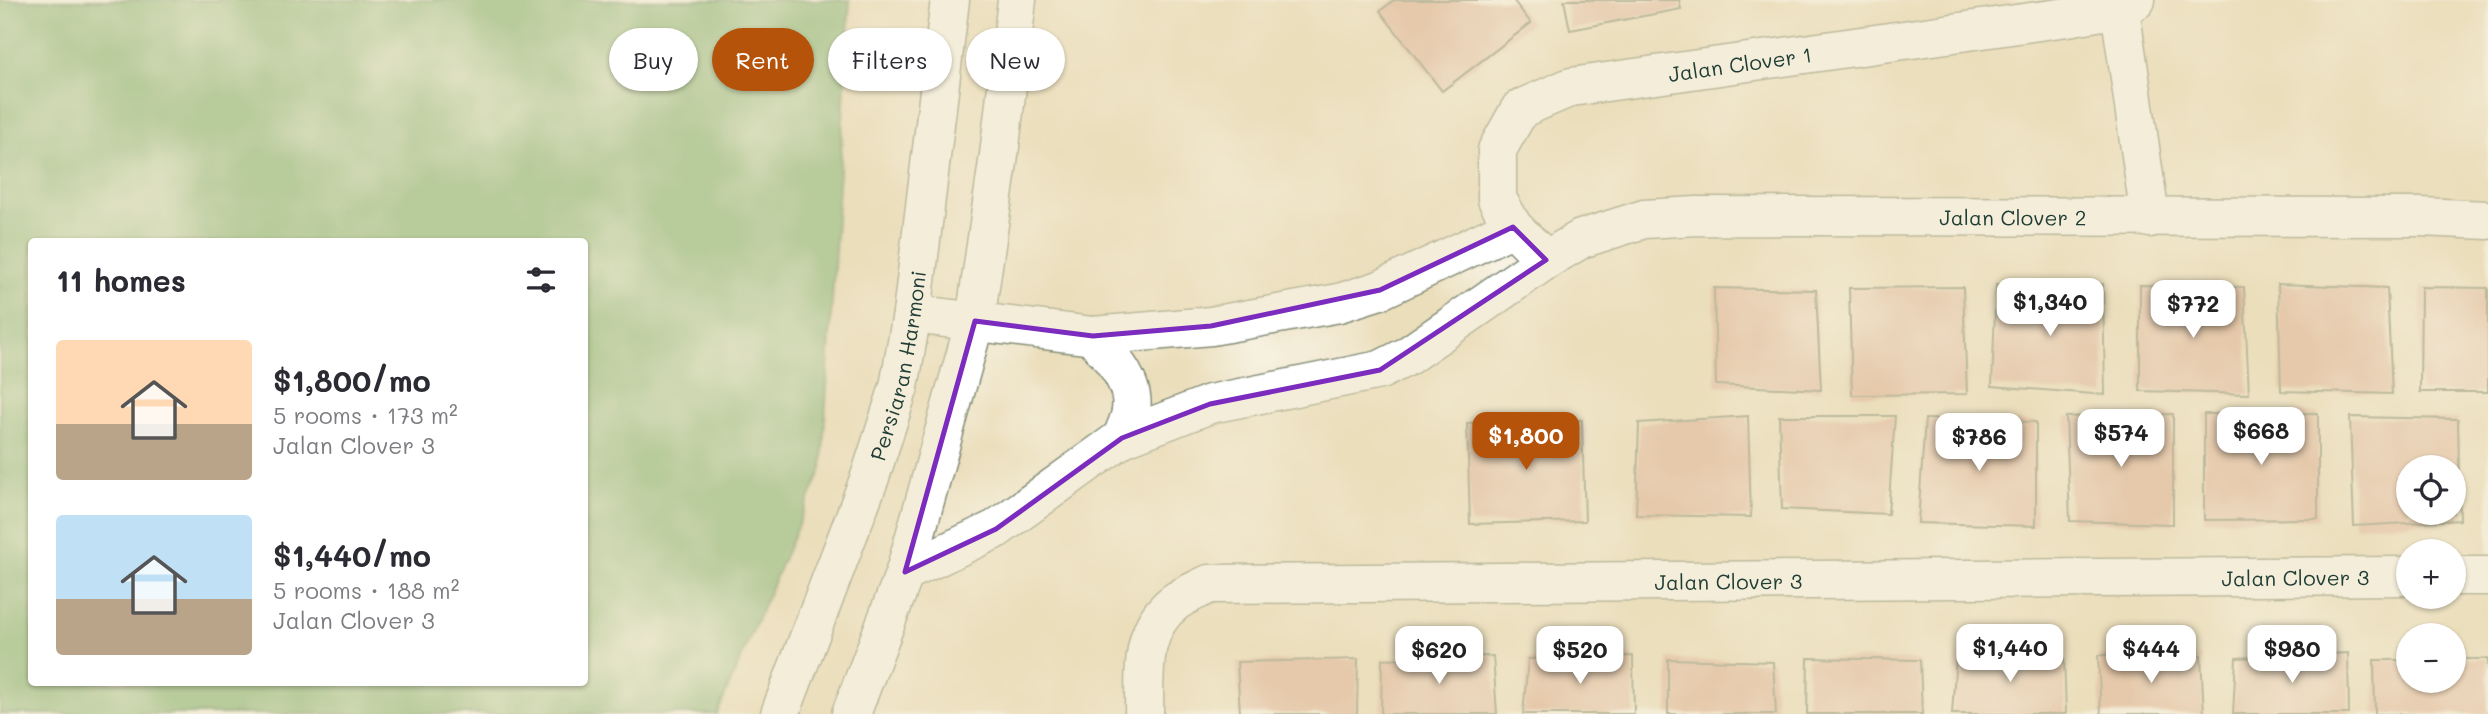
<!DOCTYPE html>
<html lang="en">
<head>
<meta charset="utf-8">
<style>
  body { margin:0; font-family:Mali,sans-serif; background:#f2f2f3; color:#2b2b33; height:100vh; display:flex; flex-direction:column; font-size:26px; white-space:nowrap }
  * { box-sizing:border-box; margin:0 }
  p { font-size:23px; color:#7c7c81 }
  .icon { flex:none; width:38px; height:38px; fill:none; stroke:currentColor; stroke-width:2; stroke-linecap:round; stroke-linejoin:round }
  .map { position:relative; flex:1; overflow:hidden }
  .side { position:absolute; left:28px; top:238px; width:560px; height:448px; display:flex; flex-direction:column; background:#fff; border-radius:7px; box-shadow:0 2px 5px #0004 }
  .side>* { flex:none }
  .guide { position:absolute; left:609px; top:28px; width:665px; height:63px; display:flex; gap:14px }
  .fabs { position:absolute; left:2396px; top:455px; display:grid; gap:14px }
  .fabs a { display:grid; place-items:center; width:70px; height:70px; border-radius:50%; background:#fff; box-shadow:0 2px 5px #0004; font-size:35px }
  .price { position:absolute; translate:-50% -60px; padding:0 16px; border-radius:14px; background:#fff; color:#222; font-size:23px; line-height:46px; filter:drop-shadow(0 2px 4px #0008) }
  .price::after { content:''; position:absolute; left:50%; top:42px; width:21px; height:16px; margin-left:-10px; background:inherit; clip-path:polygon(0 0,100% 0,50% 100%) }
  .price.current { background:#b45309; color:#fff }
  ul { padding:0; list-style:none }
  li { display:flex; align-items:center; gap:21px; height:175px; padding:0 28px }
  li span { display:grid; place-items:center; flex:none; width:196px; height:140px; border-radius:7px; color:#555 }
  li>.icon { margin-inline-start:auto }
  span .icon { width:84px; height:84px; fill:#fffc; stroke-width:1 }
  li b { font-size:30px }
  h2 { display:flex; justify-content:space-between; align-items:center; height:84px; padding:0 28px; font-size:30px }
  .tag { padding:0 24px; border-radius:32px; background:#fff; box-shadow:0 2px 5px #0004; font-size:24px; line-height:63px }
  .tag.current { background:#b45309; color:#fff }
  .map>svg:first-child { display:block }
  .forest { fill:#7ab473; stroke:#4c7854; stroke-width:2; fill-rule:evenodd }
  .building { fill:#e0af96; fill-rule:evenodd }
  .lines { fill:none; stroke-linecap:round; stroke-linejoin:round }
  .minor-casing { stroke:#858e78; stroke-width:41 }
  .tertiary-casing { stroke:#858e78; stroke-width:41 }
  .minor { stroke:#fff; stroke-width:38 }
  .tertiary { stroke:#fff; stroke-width:38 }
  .marked { fill:none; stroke:#7b2cbf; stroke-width:5; stroke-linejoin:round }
  .labels { text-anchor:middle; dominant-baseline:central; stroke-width:5; stroke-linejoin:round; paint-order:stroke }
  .street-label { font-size:21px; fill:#1f3d34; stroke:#fdfcf7 }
</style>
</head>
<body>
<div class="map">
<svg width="2488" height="714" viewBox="0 0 2488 714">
  <rect width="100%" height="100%" fill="#fdfcf7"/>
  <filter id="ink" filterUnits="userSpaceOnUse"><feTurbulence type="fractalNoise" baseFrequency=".0143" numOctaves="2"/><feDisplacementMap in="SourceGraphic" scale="14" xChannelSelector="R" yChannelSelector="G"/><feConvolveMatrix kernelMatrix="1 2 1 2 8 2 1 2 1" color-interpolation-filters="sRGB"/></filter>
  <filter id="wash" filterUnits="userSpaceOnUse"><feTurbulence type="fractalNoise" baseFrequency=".00686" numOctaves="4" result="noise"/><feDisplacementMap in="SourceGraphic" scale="28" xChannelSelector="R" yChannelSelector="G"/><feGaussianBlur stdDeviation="1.57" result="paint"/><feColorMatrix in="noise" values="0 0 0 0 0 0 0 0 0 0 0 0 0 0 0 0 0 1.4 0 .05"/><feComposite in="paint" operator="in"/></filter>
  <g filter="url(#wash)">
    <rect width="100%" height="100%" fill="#ebdebb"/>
    <path class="forest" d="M0,0H850L822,469L717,714H0ZM32,242H584V682H32Z"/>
    <g id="blocks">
      <g class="building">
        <polygon points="1394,0 1513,0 1531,23 1442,91 1380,11"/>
        <polygon points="1564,0 1679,0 1681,9 1570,30"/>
        <polygon points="2103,284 2105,395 1992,386 1996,285"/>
        <polygon points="2278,284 2387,288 2392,394 2281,391"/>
        <polygon points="2140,285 2244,287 2249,394 2140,391"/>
        <polygon points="1963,287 1967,394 1852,395 1849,288"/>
        <polygon points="2421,287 2488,288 2488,392 2420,392"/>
        <polygon points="1714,288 1816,290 1821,390 1716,385"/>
        <polygon points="2318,413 2318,519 2204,520 2204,414"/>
        <polygon points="2173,414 2173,524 2070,521 2066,417"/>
        <polygon points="1748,416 1751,517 1636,515 1639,423"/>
        <polygon points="1779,416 1895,416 1888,514 1782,509"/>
        <path d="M2350,417L2458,419L2460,520L2354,526ZM2408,467H2454V513H2408Z"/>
        <polygon points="1925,419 2036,422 2036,526 1918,523"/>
        <polygon points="1582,420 1585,521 1470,524 1467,423"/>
        <polygon points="2064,653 2066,714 1952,714 1956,655"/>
        <polygon points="2348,653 2349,714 2233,714 2236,658"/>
        <polygon points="2098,655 2201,656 2204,714 2101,714"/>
        <polygon points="1493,656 1497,714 1381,714 1382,659"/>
        <polygon points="1633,656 1634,714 1523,714 1528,659"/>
        <polygon points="1808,658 1920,660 1922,714 1807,714"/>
        <polygon points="1358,659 1357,714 1240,714 1237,662"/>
        <polygon points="1668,659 1773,662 1776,714 1668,714"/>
        <polygon points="2454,659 2488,659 2488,714 2375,714 2374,660 2408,660 2408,681 2454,681"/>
      </g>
    </g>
  </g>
  <g filter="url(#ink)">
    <use href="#blocks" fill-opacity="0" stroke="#858e78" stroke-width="2"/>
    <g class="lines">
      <defs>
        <g id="minor">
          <polyline points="2120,8 2150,218"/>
          <path id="s1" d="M1546,260L1513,227L1497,199V150L1520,109L1571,87L2067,17L2120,8L2136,0"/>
          <polyline points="912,314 1093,336 1211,326 1339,303 1380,290 1513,227"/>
          <path d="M1093,336C1110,356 1136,382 1131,411C1130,420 1125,429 1122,438"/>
          <path id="s2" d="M905,572L996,529L1122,438L1210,404L1380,370L1406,357L1546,260L1581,239L1644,219L1697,216L2420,217L2488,220"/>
          <polyline points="2454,576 2488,576"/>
          <path id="s3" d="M1144,714C1145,674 1139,629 1175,602C1184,595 1198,590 1209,584L2408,576"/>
        </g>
        <g id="tertiary">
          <path id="s4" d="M780,714L870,477L899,387L912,314L950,0"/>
          <polyline points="851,714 905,572 975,321 999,155 1017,0"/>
        </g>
      </defs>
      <use href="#minor" class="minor-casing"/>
      <use href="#tertiary" class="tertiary-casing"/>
      <use href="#minor" class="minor"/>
      <use href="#tertiary" class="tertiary"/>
    </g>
  </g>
  <path d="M0 0H2488V714H0ZM1513,227L1546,260L1380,370L1210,404L1122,438L996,529L905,572L975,321L1093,336L1211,326L1380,290Z" fill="#ebdebb" fill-opacity=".55" fill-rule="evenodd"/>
  <path class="marked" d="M1513,227L1546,260L1380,370L1210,404L1122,438L996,529L905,572L975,321L1093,336L1211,326L1380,290Z"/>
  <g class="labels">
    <g class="street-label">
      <text stroke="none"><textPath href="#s1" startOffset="401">Jalan Clover 1</textPath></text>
      <text stroke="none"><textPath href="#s2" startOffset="1199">Jalan Clover 2</textPath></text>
      <text stroke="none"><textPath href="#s4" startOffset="369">Persiaran Harmoni</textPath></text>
      <text stroke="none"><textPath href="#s3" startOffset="1246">Jalan Clover 3</textPath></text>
      <text stroke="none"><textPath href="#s3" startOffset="679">Jalan Clover 3</textPath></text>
    </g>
  </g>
</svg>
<div class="fabs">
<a><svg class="icon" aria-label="locate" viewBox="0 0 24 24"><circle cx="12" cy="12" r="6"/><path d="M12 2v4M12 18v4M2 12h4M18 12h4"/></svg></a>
<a>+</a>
<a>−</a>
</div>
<b class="price" style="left:2050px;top:338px">$1,340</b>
<b class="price" style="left:2193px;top:340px">$772</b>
<b class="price" style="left:2261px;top:467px">$668</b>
<b class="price" style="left:2121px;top:469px">$574</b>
<b class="price current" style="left:1526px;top:472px">$1,800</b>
<b class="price" style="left:1979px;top:473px">$786</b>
<b class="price" style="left:2010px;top:684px">$1,440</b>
<b class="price" style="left:2151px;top:685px">$444</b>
<b class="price" style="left:2292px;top:685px">$980</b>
<b class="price" style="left:1439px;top:686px">$620</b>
<b class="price" style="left:1580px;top:686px">$520</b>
<div class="guide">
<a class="tag">Buy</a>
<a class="tag current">Rent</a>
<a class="tag">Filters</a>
<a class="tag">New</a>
</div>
<section class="side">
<h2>11 homes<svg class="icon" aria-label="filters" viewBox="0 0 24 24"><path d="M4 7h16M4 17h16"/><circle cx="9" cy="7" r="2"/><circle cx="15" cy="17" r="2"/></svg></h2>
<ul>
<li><span style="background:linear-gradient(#ffd9b3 60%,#b9a48a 0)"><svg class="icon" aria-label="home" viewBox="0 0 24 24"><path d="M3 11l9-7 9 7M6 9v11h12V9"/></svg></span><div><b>$1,800/mo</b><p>5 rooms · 173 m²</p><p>Jalan Clover 3</p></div></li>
<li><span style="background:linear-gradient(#bfe0f5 60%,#b9a48a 0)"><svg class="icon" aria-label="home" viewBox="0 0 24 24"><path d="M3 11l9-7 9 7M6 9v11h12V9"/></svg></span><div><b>$1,440/mo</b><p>5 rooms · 188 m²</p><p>Jalan Clover 3</p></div></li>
</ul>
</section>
</div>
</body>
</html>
